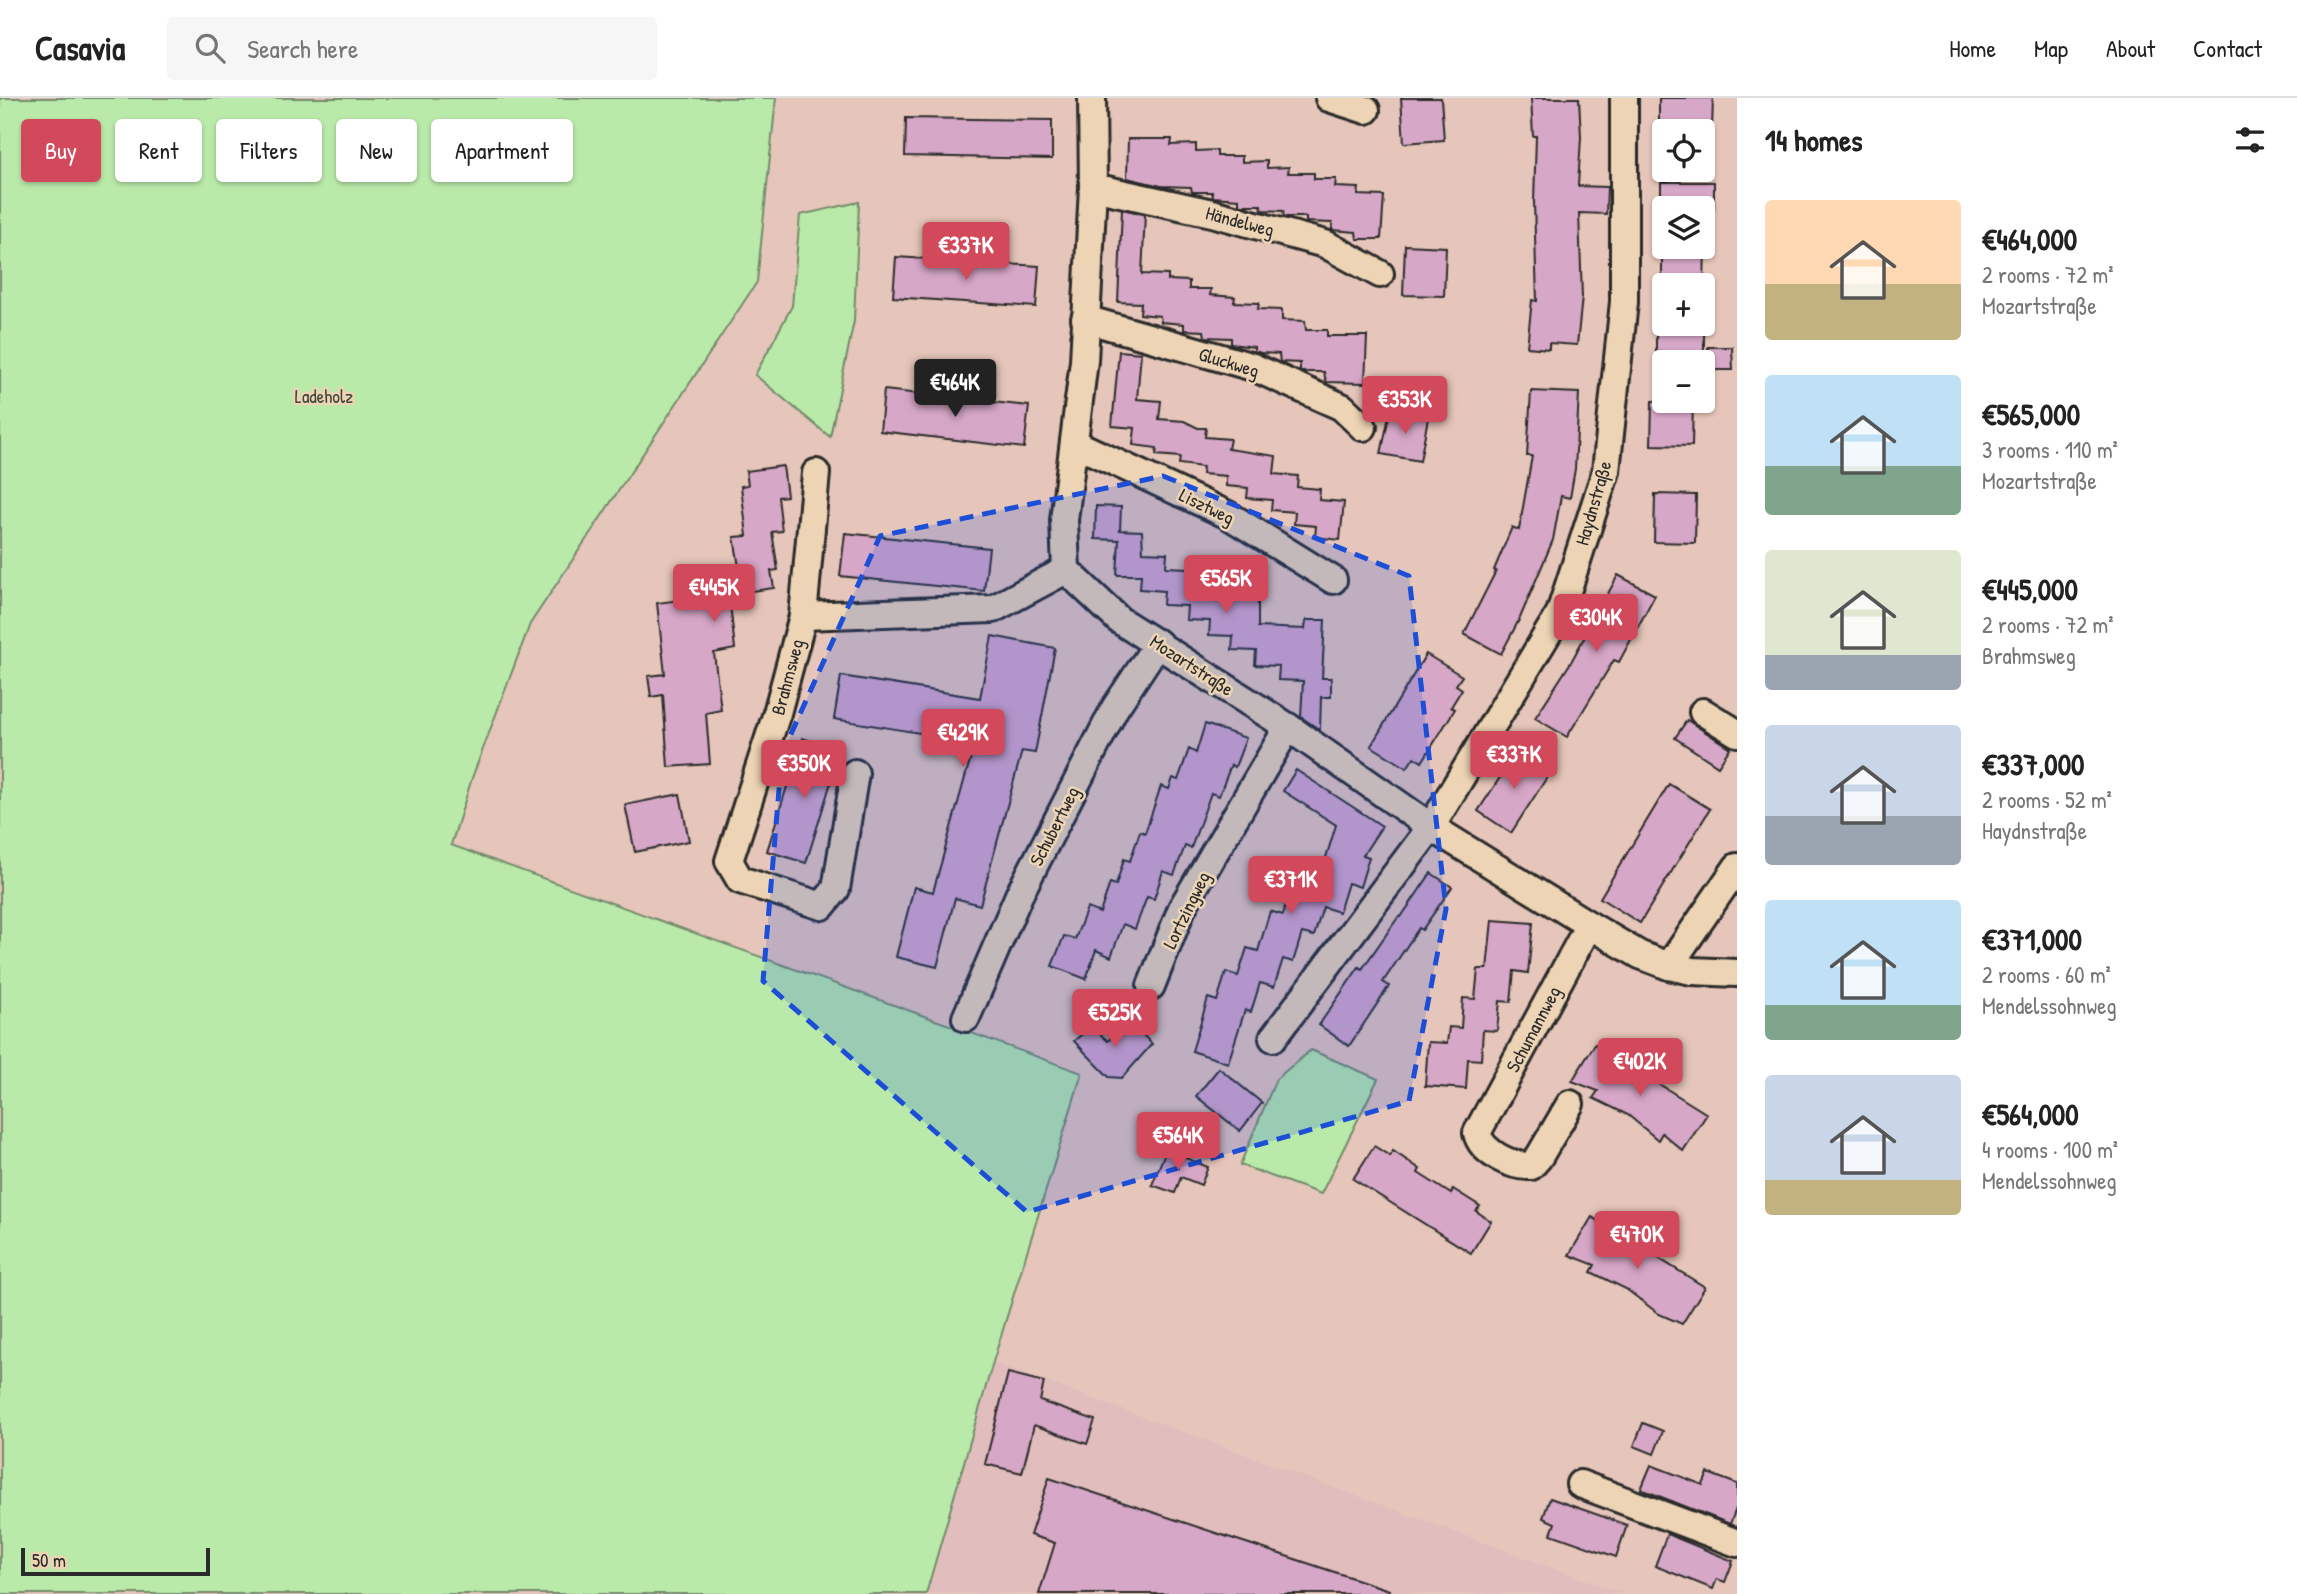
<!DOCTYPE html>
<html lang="en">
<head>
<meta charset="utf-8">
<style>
  body { margin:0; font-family:"Patrick Hand",sans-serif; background:#f6f6f6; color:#222; height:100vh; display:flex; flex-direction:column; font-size:26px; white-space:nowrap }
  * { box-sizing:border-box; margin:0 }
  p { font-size:23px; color:#767676 }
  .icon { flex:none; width:38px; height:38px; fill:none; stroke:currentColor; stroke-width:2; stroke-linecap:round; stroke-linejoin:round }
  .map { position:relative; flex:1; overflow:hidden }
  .panel { display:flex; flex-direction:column; background:#fff; width:560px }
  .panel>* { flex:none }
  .hud { position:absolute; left:21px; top:21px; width:665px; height:63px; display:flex; gap:14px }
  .controls { position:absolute; left:1652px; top:21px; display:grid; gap:14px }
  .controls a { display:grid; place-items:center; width:63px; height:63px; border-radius:7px; background:#fff; box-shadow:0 2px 5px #0004; font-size:35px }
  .scale { position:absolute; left:21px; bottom:18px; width:189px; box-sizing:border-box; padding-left:7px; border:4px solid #2b2b2b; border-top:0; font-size:19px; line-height:24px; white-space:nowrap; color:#2b2b2b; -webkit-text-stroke:5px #edd4b4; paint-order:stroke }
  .price { position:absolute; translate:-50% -60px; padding:0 16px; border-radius:7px; background:#d1495b; color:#fff; font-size:23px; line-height:46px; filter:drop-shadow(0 2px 4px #0008) }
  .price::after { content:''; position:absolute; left:50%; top:42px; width:21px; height:16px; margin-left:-10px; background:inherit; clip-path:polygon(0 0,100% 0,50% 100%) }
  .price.current { background:#222; color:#fff }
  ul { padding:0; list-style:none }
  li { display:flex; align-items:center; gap:21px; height:175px; padding:0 28px }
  li span { display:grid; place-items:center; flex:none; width:196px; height:140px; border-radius:7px; color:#555 }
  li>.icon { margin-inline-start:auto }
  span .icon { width:84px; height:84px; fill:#fffc; stroke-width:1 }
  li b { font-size:30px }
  h2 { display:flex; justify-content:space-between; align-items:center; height:84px; padding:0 28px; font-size:30px }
  .chip { padding:0 24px; border-radius:7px; background:#fff; box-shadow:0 2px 5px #0004; font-size:24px; line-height:63px }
  .chip.current { background:#d1495b; color:#fff }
  header { display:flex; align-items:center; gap:42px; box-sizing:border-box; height:98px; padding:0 35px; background:#fff; border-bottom:2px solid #e0e0e0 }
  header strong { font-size:33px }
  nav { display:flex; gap:38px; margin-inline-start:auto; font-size:24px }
  .search { width:490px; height:63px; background:#f6f6f6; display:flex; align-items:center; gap:18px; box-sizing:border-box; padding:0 24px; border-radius:7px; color:#767676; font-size:26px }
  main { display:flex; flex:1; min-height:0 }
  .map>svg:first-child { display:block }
  .built { fill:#e2bdbe }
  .green { fill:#baeaaa; stroke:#728a6a; stroke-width:2 }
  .building { fill:#d7a7c7; stroke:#2b2b2b; stroke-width:2 }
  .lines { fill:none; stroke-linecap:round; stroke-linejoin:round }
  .minor-casing { stroke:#2b2b2b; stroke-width:32 }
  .minor { stroke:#edd4b4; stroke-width:26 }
  .marked { fill:#1d4ed8; fill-opacity:0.2; stroke:#1d4ed8; stroke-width:5; stroke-dasharray:14 9; stroke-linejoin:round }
  .labels { text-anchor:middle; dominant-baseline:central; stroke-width:5; stroke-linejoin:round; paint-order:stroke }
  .street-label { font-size:19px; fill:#2b2b2b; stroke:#edd4b4 }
  .park-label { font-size:19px; fill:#40483e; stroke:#edd4b4 }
</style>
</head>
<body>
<header>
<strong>Casavia</strong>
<div class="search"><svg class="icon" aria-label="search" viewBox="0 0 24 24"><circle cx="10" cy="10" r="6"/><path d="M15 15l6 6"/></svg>Search here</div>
<nav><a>Home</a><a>Map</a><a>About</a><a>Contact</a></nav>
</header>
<main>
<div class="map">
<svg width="1737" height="1496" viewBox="0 0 1737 1496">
  <rect width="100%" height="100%" fill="#e6c6ba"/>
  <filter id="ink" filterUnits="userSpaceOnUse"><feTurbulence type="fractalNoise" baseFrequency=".0143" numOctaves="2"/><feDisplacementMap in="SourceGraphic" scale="14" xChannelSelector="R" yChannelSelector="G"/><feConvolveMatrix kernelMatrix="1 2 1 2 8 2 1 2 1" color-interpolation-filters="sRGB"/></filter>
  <g filter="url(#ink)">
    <polygon class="built" points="993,1264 1624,1496 927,1496"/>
    <g class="green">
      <polygon points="0,0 776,0 757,184 530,526 472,680 451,747 1082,975 993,1264 926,1496 0,1496"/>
      <polygon points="859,104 854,223 830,339 755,277 792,208 800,117"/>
      <polygon points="1311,952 1378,981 1321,1096 1240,1067 1276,981"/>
    </g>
    <g class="building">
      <polygon points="1401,0 1441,0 1444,42 1404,45"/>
      <polygon points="1531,0 1579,0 1581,39 1578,88 1607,89 1606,116 1579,115 1582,199 1577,247 1549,245 1549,251 1527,249 1532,202 1537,203 1534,104 1536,38 1533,38"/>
      <polygon points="1659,0 1713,0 1712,33 1659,33"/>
      <polygon points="906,20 1052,22 1052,61 905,58"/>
      <polygon points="1128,41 1172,41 1171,47 1196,46 1196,53 1217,52 1217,58 1242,58 1242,64 1267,63 1267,70 1289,69 1288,75 1314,75 1314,81 1336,81 1335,89 1359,90 1358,97 1384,98 1381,141 1357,141 1356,134 1332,132 1332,125 1306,124 1306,119 1284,119 1283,113 1262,112 1261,107 1241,107 1239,106 1239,101 1213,99 1212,94 1192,94 1191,89 1161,88 1127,80"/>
      <rect x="1661" y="84" width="53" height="26"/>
      <polygon points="1122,111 1145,116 1142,176 1168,177 1168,182 1189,183 1189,191 1211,191 1210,197 1235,199 1234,204 1259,205 1258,211 1282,212 1282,222 1305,223 1306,232 1327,232 1327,238 1367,238 1365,285 1326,284 1324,274 1303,274 1300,273 1300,265 1280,264 1279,256 1261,255 1254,253 1254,249 1231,246 1231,240 1205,239 1204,233 1184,232 1184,226 1161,224 1160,218 1140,216 1141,205 1118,204"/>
      <polygon points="1405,147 1446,149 1444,198 1403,197"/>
      <polygon points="1662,149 1705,149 1704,187 1662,187"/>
      <polygon points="896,159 1039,168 1036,209 893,199"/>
      <polygon points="1656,226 1704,226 1704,255 1656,254"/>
      <polygon points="1708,249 1732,249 1733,272 1709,272"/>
      <polygon points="1119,253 1141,255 1137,301 1161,303 1159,321 1184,323 1198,330 1206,330 1205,339 1230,341 1228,351 1276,358 1274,376 1298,378 1297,389 1320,391 1319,402 1344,404 1340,442 1315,439 1316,428 1294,426 1295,414 1271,412 1272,402 1247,400 1248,390 1226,388 1226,378 1202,376 1203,369 1179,366 1180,359 1156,357 1157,350 1133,347 1135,330 1112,328"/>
      <polygon points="884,292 1029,308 1024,350 880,333"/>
      <polygon points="1531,293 1579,295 1575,371 1570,400 1561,398 1553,442 1520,520 1501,556 1464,536 1496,473 1494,472 1512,429 1519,432 1532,358 1527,358"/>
      <polygon points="1652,303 1693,303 1692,348 1651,347"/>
      <polygon points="1390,313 1428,320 1420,363 1381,356"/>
      <polygon points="783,368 787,398 778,399 782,433 772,434 778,472 771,473 774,490 729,496 735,551 714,555 721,612 706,615 710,666 668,669 663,597 651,599 648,578 665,576 657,505 710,498 706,475 739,469 734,439 747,438 741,388 748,387 746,373"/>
      <polygon points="1655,396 1696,397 1695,445 1654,444"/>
      <polygon points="1096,408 1121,409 1120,432 1142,433 1143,454 1167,455 1166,469 1189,470 1189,484 1213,485 1212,495 1245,497 1245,500 1258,501 1258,529 1305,531 1306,522 1325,522 1322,580 1331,580 1331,599 1321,599 1320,632 1301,619 1303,583 1278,582 1279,568 1255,567 1256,553 1232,552 1233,538 1209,537 1210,523 1186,522 1187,508 1163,507 1164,493 1140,491 1141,477 1117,477 1119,442 1095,441"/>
      <polygon points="845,435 989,450 984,493 840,478"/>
      <polygon points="1618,477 1655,497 1619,564 1614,562 1567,639 1535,620 1571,564"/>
      <polygon points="992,538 1055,550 1035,655 1022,653 980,807 955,800 937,869 896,859 914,789 933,794 975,644 834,621 841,578 980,600"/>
      <polygon points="1426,556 1462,578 1456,587 1462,591 1451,609 1455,611 1422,664 1414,659 1407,670 1371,648"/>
      <polygon points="1687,622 1730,650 1718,668 1675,640"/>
      <polygon points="1205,626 1246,640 1235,669 1231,667 1219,698 1211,695 1191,750 1185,748 1174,777 1163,773 1154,801 1147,799 1135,831 1123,826 1111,859 1096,852 1086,881 1052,868 1064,838 1075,841 1087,810 1100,815 1110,785 1116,787 1124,761 1130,763 1140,733 1145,735 1161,688 1169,691 1173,680 1178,682 1189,651 1196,655"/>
      <polygon points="802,640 841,652 806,765 767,753"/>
      <polygon points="1518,652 1551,673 1511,735 1478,713"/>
      <polygon points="1296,672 1382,728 1363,757 1369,759 1360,789 1348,785 1339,814 1323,809 1314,838 1302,835 1293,864 1283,861 1274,889 1260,885 1251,914 1245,912 1228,965 1192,953 1208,900 1217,903 1226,874 1238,878 1247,850 1258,853 1270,813 1283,817 1288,798 1300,802 1312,763 1324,766 1336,727 1283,693"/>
      <polygon points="1669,686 1710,711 1640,825 1600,800"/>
      <polygon points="680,696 689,743 635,754 625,707"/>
      <polygon points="1431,775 1452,789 1422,832 1419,830 1383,884 1389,888 1349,948 1319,927 1359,869 1362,871 1399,818 1401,819"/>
      <polygon points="1492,822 1533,825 1528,875 1514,873 1511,904 1500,903 1497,933 1483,932 1481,962 1468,961 1466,991 1425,988 1428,944 1447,945 1449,929 1461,930 1463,900 1475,901 1478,871 1487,871"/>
      <polygon points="1126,920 1152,946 1122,980 1109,979 1074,943 1091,928 1108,943"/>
      <polygon points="1595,946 1707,1016 1683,1053 1662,1035 1658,1042 1628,1017 1593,1000 1598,993 1572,983"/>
      <polygon points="1219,970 1262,1005 1240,1033 1196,998"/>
      <polygon points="1374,1048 1390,1058 1393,1053 1420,1071 1418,1075 1451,1096 1453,1091 1480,1108 1476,1113 1491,1123 1471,1155 1353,1081"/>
      <polygon points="1166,1052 1208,1069 1201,1087 1181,1079 1175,1095 1152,1087"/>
      <polygon points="1592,1119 1705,1189 1682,1226 1659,1216 1626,1191 1591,1174 1595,1167 1569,1157"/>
      <polygon points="1008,1275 1044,1284 1040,1303 1095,1322 1087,1346 1034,1327 1022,1375 985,1366"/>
      <polygon points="1643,1325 1663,1333 1654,1356 1634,1348"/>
      <polygon points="1651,1367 1703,1387 1708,1375 1737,1386 1737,1408 1730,1426 1641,1391"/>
      <polygon points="1049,1380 1389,1492 1388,1496 1039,1496 1055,1445 1030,1437"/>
      <polygon points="1550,1400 1627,1427 1616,1459 1551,1436 1555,1425 1543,1420"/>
      <polygon points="1667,1436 1733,1463 1725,1484 1717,1481 1713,1491 1655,1468"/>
    </g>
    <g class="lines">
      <defs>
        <g id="minor">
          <polyline points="1092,0 1093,89 1084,263 1064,422 1066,472 1119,522 1288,629 1431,729 1589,827 1640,857 1669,868 1692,873 1737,875"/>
          <polyline points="1329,0 1366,12"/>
          <polyline points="1093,89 1212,115 1325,146 1380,176"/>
          <polyline points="1085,221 1253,269 1342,309 1363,329"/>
          <polyline points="1074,345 1228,417 1333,482"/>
          <polyline points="816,375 803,518 777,615 729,763 740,782 822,808 836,791 855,675"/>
          <polyline points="803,518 993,511 1066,472"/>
          <polyline points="1703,614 1737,635"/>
          <polyline points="1669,868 1737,769"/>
          <polyline points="1151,888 1182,810 1288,629"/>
          <polyline points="966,920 1019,797 1115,610 1158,545"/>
          <polyline points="1273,940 1431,729 1560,515 1606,373 1624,204 1624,0"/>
          <path d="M1570,1006L1539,1059L1531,1068C1512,1069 1482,1055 1477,1035L1589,827"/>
          <polyline points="1580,1386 1737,1445"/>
        </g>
      </defs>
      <use href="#minor" class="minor-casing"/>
      <use href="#minor" class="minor"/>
    </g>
  </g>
  <path class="marked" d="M1163,378L1409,478L1446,811L1409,1003L1027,1114L763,883L782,656L880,438Z"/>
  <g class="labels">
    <g class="street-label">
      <text transform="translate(1240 123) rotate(15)">Händelweg</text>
      <text transform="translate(1229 264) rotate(17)">Gluckweg</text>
      <text transform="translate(1593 405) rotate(-74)">Haydnstraße</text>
      <text transform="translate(1207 408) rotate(26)">Lisztweg</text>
      <text transform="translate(1192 567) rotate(33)">Mozartstraße</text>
      <text transform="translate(787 579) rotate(-75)">Brahmsweg</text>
      <text transform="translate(1054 728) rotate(-63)">Schubertweg</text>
      <text transform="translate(1186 812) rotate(-64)">Lortzingweg</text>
      <text transform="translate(1533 931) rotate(-62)">Schumannweg</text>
    </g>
    <g class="park-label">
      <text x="324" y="298">Ladeholz</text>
    </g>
  </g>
</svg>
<div class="controls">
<a><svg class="icon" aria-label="locate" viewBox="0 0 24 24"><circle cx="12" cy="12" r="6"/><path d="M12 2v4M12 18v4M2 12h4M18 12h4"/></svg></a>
<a><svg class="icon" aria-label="layers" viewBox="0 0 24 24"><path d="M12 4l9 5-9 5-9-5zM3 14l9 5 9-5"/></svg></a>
<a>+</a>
<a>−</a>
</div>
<div class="scale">50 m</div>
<b class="price" style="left:966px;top:184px">€337K</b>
<b class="price current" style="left:955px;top:321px">€464K</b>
<b class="price" style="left:1405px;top:338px">€353K</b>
<b class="price" style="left:1226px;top:517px">€565K</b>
<b class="price" style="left:714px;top:526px">€445K</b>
<b class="price" style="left:1596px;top:556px">€304K</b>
<b class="price" style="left:963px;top:671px">€429K</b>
<b class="price" style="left:1514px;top:693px">€337K</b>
<b class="price" style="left:804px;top:702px">€350K</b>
<b class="price" style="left:1291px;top:818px">€371K</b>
<b class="price" style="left:1115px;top:951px">€525K</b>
<b class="price" style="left:1640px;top:1000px">€402K</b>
<b class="price" style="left:1178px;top:1074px">€564K</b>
<b class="price" style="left:1637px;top:1173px">€470K</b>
<div class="hud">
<a class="chip current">Buy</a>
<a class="chip">Rent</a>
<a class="chip">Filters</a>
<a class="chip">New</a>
<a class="chip">Apartment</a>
</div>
</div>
<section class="panel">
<h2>14 homes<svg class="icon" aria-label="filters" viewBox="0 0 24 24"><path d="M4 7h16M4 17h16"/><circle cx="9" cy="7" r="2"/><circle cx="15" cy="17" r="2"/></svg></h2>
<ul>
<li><span style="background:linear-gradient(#ffd9b3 60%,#c2b280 0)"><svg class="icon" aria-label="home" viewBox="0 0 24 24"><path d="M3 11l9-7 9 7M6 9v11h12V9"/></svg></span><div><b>€464,000</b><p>2 rooms · 72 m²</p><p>Mozartstraße</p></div></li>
<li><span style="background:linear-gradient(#bfe0f5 65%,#7fa58c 0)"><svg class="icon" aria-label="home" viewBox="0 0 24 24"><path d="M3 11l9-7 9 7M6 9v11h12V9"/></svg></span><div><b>€565,000</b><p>3 rooms · 110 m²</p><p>Mozartstraße</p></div></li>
<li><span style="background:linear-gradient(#dfe7d0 75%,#9aa5b1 0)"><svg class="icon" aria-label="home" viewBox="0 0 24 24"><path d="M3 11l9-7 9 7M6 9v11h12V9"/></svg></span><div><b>€445,000</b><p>2 rooms · 72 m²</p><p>Brahmsweg</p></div></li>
<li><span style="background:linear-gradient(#c9d6e8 65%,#9aa5b1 0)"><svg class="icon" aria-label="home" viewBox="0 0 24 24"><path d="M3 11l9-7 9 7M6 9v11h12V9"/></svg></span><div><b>€337,000</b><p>2 rooms · 52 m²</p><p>Haydnstraße</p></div></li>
<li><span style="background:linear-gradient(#bfe0f5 75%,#7fa58c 0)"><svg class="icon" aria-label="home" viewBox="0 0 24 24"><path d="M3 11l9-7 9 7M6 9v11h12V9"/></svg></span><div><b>€371,000</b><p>2 rooms · 60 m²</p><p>Mendelssohnweg</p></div></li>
<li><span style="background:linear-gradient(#c9d6e8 75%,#c2b280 0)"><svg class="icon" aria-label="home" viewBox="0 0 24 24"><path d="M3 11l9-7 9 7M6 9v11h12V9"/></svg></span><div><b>€564,000</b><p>4 rooms · 100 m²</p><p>Mendelssohnweg</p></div></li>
</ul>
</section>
</main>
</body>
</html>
